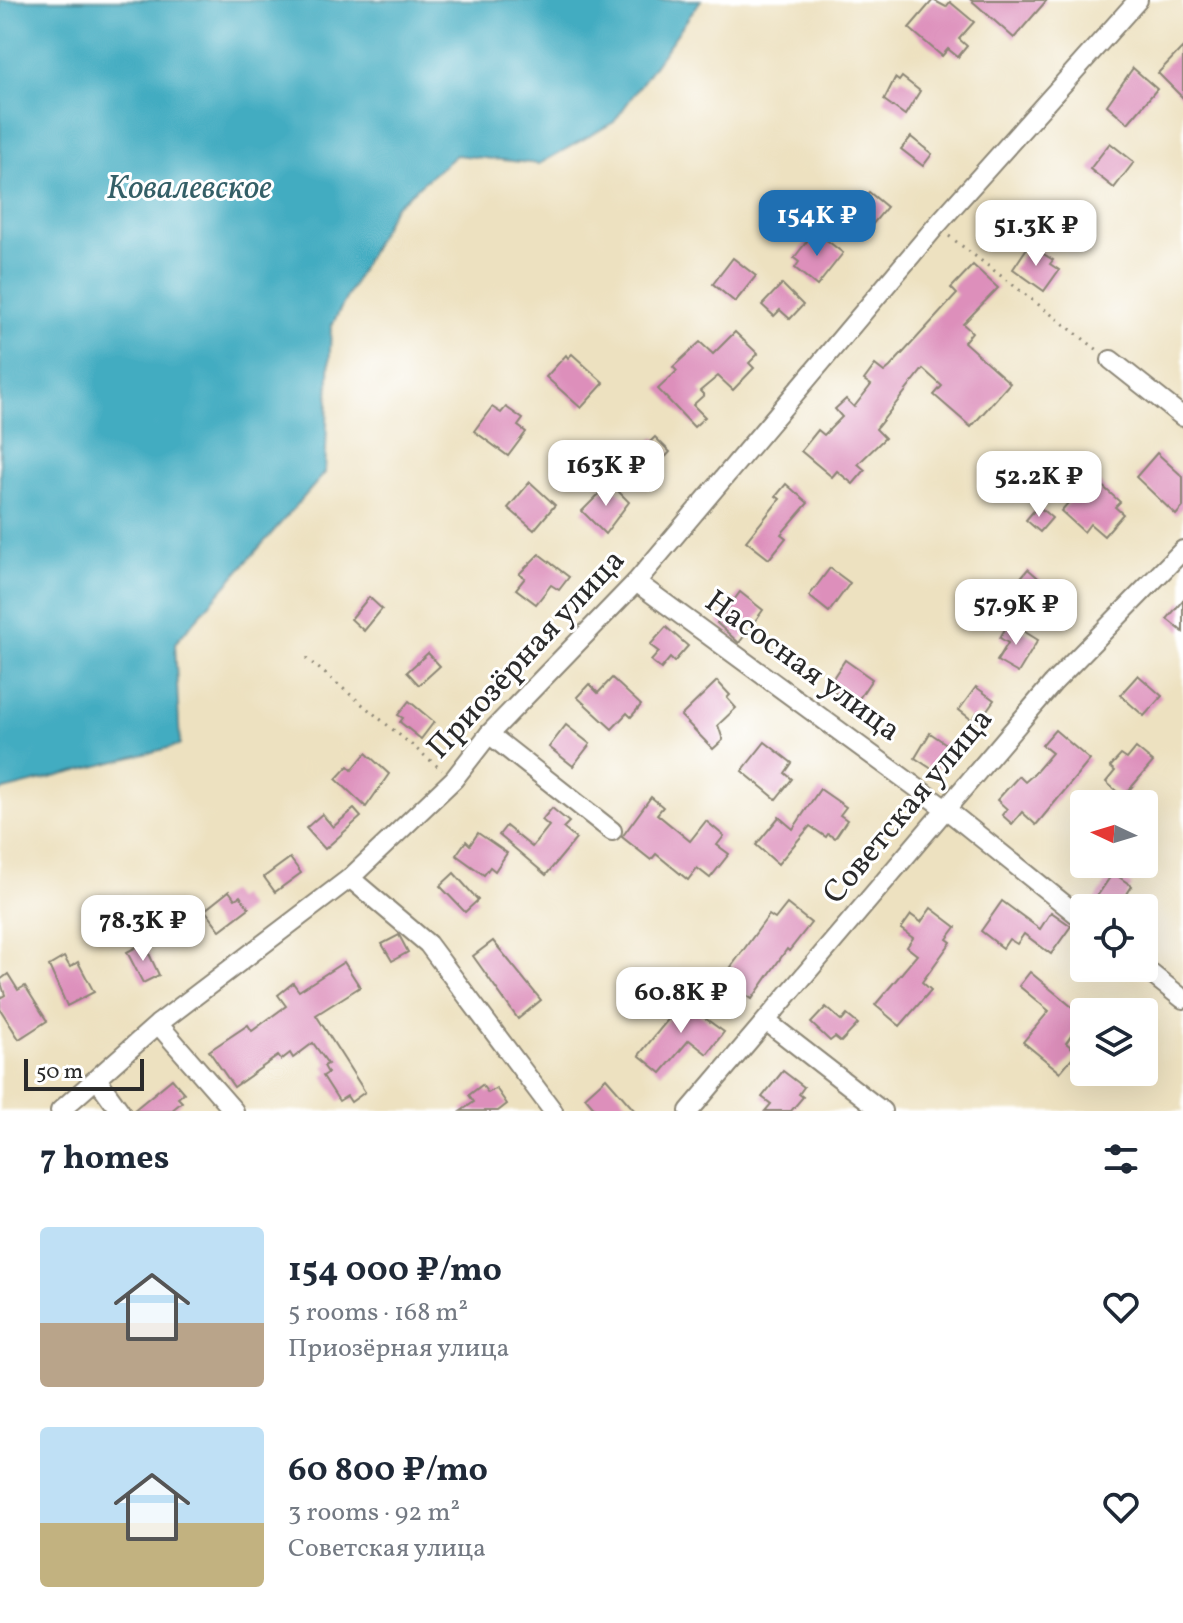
<!DOCTYPE html>
<html lang="en">
<head>
<meta charset="utf-8">
<style>
  body { margin:0; font-family:Vollkorn,serif; background:#f2f2f3; color:#1f2937; height:100vh; display:flex; flex-direction:column; font-size:30px; white-space:nowrap }
  * { box-sizing:border-box; margin:0 }
  p { font-size:26px; color:#747a83 }
  .icon { flex:none; width:44px; height:44px; fill:none; stroke:currentColor; stroke-width:2; stroke-linecap:round; stroke-linejoin:round }
  .map { position:relative; height:1111px; overflow:hidden }
  .sheet { display:flex; flex-direction:column; background:#fff; flex:1 }
  .sheet>* { flex:none }
  .needle { width:52px; rotate:274deg }
  .buttons { position:absolute; left:1070px; top:790px; display:grid; gap:16px }
  .buttons a { display:grid; place-items:center; width:88px; height:88px; border-radius:8px; background:#fff; box-shadow:0 8px 32px #0002; font-size:40px }
  .scale { position:absolute; left:24px; bottom:20px; width:120px; box-sizing:border-box; padding-left:8px; border:4px solid #2b2b2b; border-top:0; font-size:22px; line-height:28px; white-space:nowrap; color:#2b2b2b; -webkit-text-stroke:6px #fff; paint-order:stroke }
  .price { position:absolute; translate:-50% -68px; padding:0 18px; border-radius:16px; background:#fff; color:#222; font-size:26px; line-height:52px; filter:drop-shadow(0 2px 4px #0008) }
  .price::after { content:''; position:absolute; left:50%; top:48px; width:24px; height:18px; margin-left:-12px; background:inherit; clip-path:polygon(0 0,100% 0,50% 100%) }
  .price.selected { background:#1f6fb2; color:#fff }
  ul { padding:0; list-style:none }
  li { display:flex; align-items:center; gap:24px; height:200px; padding:0 40px }
  li span { display:grid; place-items:center; flex:none; width:224px; height:160px; border-radius:8px; color:#555 }
  li>.icon { margin-inline-start:auto }
  span .icon { width:96px; height:96px; fill:#fffc; stroke-width:1 }
  li b { font-size:34px }
  h2 { display:flex; justify-content:space-between; align-items:center; height:96px; padding:0 40px; font-size:34px }
  .map>svg:first-child { display:block }
  .water { fill:#42acc1; stroke:#366c76; stroke-width:2 }
  .building { fill:#dd8fbb }
  .lines { fill:none; stroke-linecap:round; stroke-linejoin:round }
  .minor-casing { stroke:#8c8676; stroke-width:22 }
  .path { stroke:#8c8676; stroke-width:3; stroke-dasharray:2 6; stroke-linecap:butt }
  .minor { stroke:#fff; stroke-width:18 }
  .labels { text-anchor:middle; dominant-baseline:central; stroke-width:6; stroke-linejoin:round; paint-order:stroke }
  .street-label { font-size:32px; fill:#2b2b2b; stroke:#fff }
  .water-label { font-size:34px; font-style:italic; fill:#345f67; stroke:#fff }
</style>
</head>
<body>
<div class="map">
<svg width="1183" height="1111" viewBox="0 0 1183 1111">
  <rect width="100%" height="100%" fill="#fff"/>
  <filter id="ink" filterUnits="userSpaceOnUse"><feTurbulence type="fractalNoise" baseFrequency=".0125" numOctaves="2"/><feDisplacementMap in="SourceGraphic" scale="16" xChannelSelector="R" yChannelSelector="G"/><feConvolveMatrix kernelMatrix="1 2 1 2 8 2 1 2 1" color-interpolation-filters="sRGB"/></filter>
  <filter id="wash" filterUnits="userSpaceOnUse"><feTurbulence type="fractalNoise" baseFrequency=".006" numOctaves="4" result="noise"/><feDisplacementMap in="SourceGraphic" scale="32" xChannelSelector="R" yChannelSelector="G"/><feGaussianBlur stdDeviation="1.8" result="paint"/><feColorMatrix in="noise" values="0 0 0 0 0 0 0 0 0 0 0 0 0 0 0 0 0 1.4 0 .05"/><feComposite in="paint" operator="in"/></filter>
  <g filter="url(#wash)">
    <rect width="100%" height="100%" fill="#ede1c0"/>
    <polygon class="water" points="0,0 701,0 614,122 539,164 456,155 394,207 331,327 325,473 175,643 180,745 0,791"/>
    <g id="blocks">
      <g class="building">
        <polygon points="933,0 946,7 950,2 974,22 959,39 967,46 958,57 948,49 942,56 909,28"/>
        <polygon points="971,0 1047,0 1014,38"/>
        <polygon points="1183,47 1183,98 1158,73"/>
        <polygon points="1133,68 1157,89 1128,123 1107,105"/>
        <polygon points="902,77 920,91 905,115 884,100 895,78 899,81"/>
        <polygon points="911,137 932,154 923,166 901,149"/>
        <polygon points="1110,143 1134,162 1114,188 1090,169"/>
        <polygon points="869,192 887,207 867,231 848,217"/>
        <polygon points="815,231 843,253 817,286 795,268 799,262 794,258"/>
        <polygon points="1029,245 1053,260 1050,264 1059,270 1044,291 1013,269"/>
        <polygon points="733,258 756,276 735,302 713,284"/>
        <polygon points="973,265 998,288 963,324 972,332 964,342 1010,383 971,427 934,395 942,386 923,369 876,429 885,438 858,464 865,470 853,484 837,471 832,477 801,451 818,430 824,435 842,417 835,409 846,399 854,407 871,385 864,380 875,365 884,372 890,367 957,294 951,288"/>
        <polygon points="782,284 803,305 790,319 780,310 774,316 762,305"/>
        <polygon points="735,332 758,354 749,363 754,368 733,390 718,376 700,391 704,395 693,405 705,417 694,427 658,389 677,371 673,367 700,342 713,354"/>
        <polygon points="572,354 604,383 581,408 546,377 566,355 568,358"/>
        <polygon points="492,407 501,413 506,407 523,419 518,426 526,432 508,456 474,431"/>
        <polygon points="655,437 670,452 648,476 626,455 638,443 644,448"/>
        <polygon points="1157,453 1183,477 1183,507 1176,515 1136,477"/>
        <polygon points="530,482 555,505 534,530 508,508"/>
        <polygon points="1098,482 1120,502 1115,507 1123,514 1104,536 1090,524 1084,532 1061,511 1084,485 1090,490"/>
        <polygon points="610,483 629,502 605,534 582,511"/>
        <polygon points="786,484 808,503 781,534 786,538 769,559 746,541 780,499 776,496"/>
        <polygon points="1038,506 1052,518 1040,532 1026,520"/>
        <polygon points="539,554 569,577 559,590 551,585 536,604 516,589 525,578 519,574"/>
        <polygon points="830,568 850,583 829,612 809,596"/>
        <polygon points="1028,569 1043,582 1028,600 1013,587"/>
        <polygon points="740,592 763,610 739,643 717,623"/>
        <polygon points="369,597 382,609 364,631 351,619"/>
        <polygon points="1183,600 1183,632 1167,619"/>
        <polygon points="1009,622 1038,640 1018,673 997,661 1008,643 1000,638"/>
        <polygon points="666,627 688,646 674,662 670,658 661,669 651,661 659,652 650,645"/>
        <polygon points="428,653 440,666 419,685 407,672"/>
        <polygon points="845,660 872,679 854,706 827,687"/>
        <polygon points="1138,675 1162,696 1144,716 1120,695"/>
        <polygon points="612,678 641,705 631,717 627,713 612,729 577,697 589,684 598,693"/>
        <polygon points="717,681 730,695 727,698 736,708 718,725 723,740 713,749 681,716"/>
        <polygon points="976,687 994,700 982,717 977,713 972,720 959,710"/>
        <polygon points="409,701 434,722 421,739 400,722 403,718 398,715"/>
        <polygon points="566,725 590,744 573,766 549,747"/>
        <polygon points="1055,730 1090,760 1036,825 1022,812 1012,824 1002,815 1007,809 997,800 1019,776 1025,782 1034,774 1052,753 1042,745"/>
        <polygon points="930,733 951,747 935,771 915,758"/>
        <polygon points="765,742 792,763 785,773 792,779 776,799 742,771"/>
        <polygon points="1136,748 1153,762 1123,797 1106,782 1115,771 1110,767 1121,755 1127,759"/>
        <polygon points="366,753 389,774 366,807 336,779 348,766 352,770"/>
        <polygon points="820,789 846,807 840,815 847,820 835,838 828,834 826,837 810,826 778,864 756,845 779,817 793,829"/>
        <polygon points="651,797 663,807 657,814 690,841 706,821 724,836 717,845 729,854 710,878 697,868 688,880 656,854 651,860 622,837"/>
        <polygon points="552,808 569,822 563,828 576,839 546,875 499,835 506,826 532,847 549,826 542,820"/>
        <polygon points="354,809 361,817 325,849 306,828 322,814 333,827"/>
        <polygon points="478,833 507,853 495,871 490,867 484,875 456,855 466,841 470,845"/>
        <polygon points="290,858 301,873 275,892 264,877"/>
        <polygon points="454,873 478,900 465,912 440,886"/>
        <polygon points="1113,873 1132,886 1118,908 1089,908"/>
        <polygon points="229,891 235,899 240,896 249,908 220,930 205,910"/>
        <polygon points="1002,901 1040,929 1051,912 1071,926 1051,954 1024,934 1017,944 1009,939 1003,948 981,931"/>
        <polygon points="787,904 811,923 789,951 787,949 752,999 734,986 742,974 731,967 769,915 775,919"/>
        <polygon points="931,908 956,927 947,939 951,942 922,982 931,990 900,1026 875,1005 917,955 907,947 913,938 901,929 911,915 921,922"/>
        <polygon points="399,935 408,952 392,961 382,944"/>
        <polygon points="493,941 541,1000 518,1019 473,956"/>
        <polygon points="144,943 159,975 143,983 127,952"/>
        <polygon points="64,957 70,967 78,962 94,992 67,1006 49,966"/>
        <polygon points="344,962 360,987 316,1015 365,1092 351,1102 347,1096 339,1101 323,1076 328,1073 324,1066 328,1064 313,1043 293,1058 290,1053 281,1060 278,1056 234,1087 209,1051 248,1025 252,1031 286,1006 278,995 293,983 299,991"/>
        <polygon points="1030,972 1084,1017 1066,1043 1077,1052 1060,1072 1023,1042 1049,1011 1019,986"/>
        <polygon points="8,974 18,990 25,986 47,1021 19,1039 0,1009 0,998 5,995 0,980"/>
        <polygon points="680,999 688,1006 693,999 703,1006 698,1013 724,1032 707,1054 689,1040 661,1073 639,1055 670,1017 668,1015"/>
        <polygon points="826,1007 842,1021 847,1015 858,1024 841,1042 835,1037 830,1041 811,1023"/>
        <polygon points="783,1071 804,1087 799,1094 803,1097 791,1111 765,1111 771,1104 762,1097"/>
        <polygon points="606,1078 635,1111 597,1111 585,1097"/>
        <polygon points="172,1079 184,1093 178,1098 182,1102 171,1111 133,1111"/>
        <polygon points="482,1085 488,1093 496,1088 507,1104 498,1111 461,1111 474,1102 469,1095"/>
      </g>
    </g>
  </g>
  <g filter="url(#ink)">
    <use href="#blocks" fill-opacity="0" stroke="#8c8676" stroke-width="2"/>
    <g class="lines">
      <defs>
        <g id="minor">
          <polyline points="1111,360 1183,417"/>
          <polyline points="636,582 947,810 1084,920"/>
          <polyline points="489,734 612,831"/>
          <polyline points="350,878 428,944 553,1111"/>
          <polyline points="1144,968 1183,999"/>
          <polyline points="766,1021 882,1111"/>
          <polyline points="158,1024 234,1111"/>
          <polyline points="97,1079 120,1111"/>
          <polyline points="60,1111 158,1024 350,878 454,779 489,734 636,582 936,226 1138,0"/>
          <polyline points="689,1111 1053,683 1183,550"/>
        </g>
      </defs>
      <use href="#minor" class="minor-casing"/>
      <g class="path">
        <polyline points="949,236 1099,351"/>
        <polyline points="306,658 442,770"/>
      </g>
      <use href="#minor" class="minor"/>
    </g>
  </g>
  <g class="labels">
    <g class="street-label">
      <text transform="translate(527 655) rotate(-47)">Приозёрная улица</text>
      <text transform="translate(802 667) rotate(36)">Насосная улица</text>
      <text transform="translate(909 807) rotate(-50)">Советская улица</text>
    </g>
    <g class="water-label">
      <text x="189" y="189">Ковалевское</text>
    </g>
  </g>
</svg>
<div class="buttons">
<a><svg class="needle" viewBox="-14 -14 28 28"><path d="M0-13l5 13h-10z" fill="#e53935"/><path d="M0 13l5-13h-10z" fill="#747a83"/></svg></a>
<a><svg class="icon" aria-label="locate" viewBox="0 0 24 24"><circle cx="12" cy="12" r="6"/><path d="M12 2v4M12 18v4M2 12h4M18 12h4"/></svg></a>
<a><svg class="icon" aria-label="layers" viewBox="0 0 24 24"><path d="M12 4l9 5-9 5-9-5zM3 14l9 5 9-5"/></svg></a>
</div>
<div class="scale">50 m</div>
<b class="price selected" style="left:817px;top:258px">154K ₽</b>
<b class="price" style="left:1036px;top:268px">51.3K ₽</b>
<b class="price" style="left:606px;top:508px">163K ₽</b>
<b class="price" style="left:1039px;top:519px">52.2K ₽</b>
<b class="price" style="left:1016px;top:647px">57.9K ₽</b>
<b class="price" style="left:143px;top:963px">78.3K ₽</b>
<b class="price" style="left:681px;top:1035px">60.8K ₽</b>
</div>
<section class="sheet">
<h2>7 homes<svg class="icon" aria-label="filters" viewBox="0 0 24 24"><path d="M4 7h16M4 17h16"/><circle cx="9" cy="7" r="2"/><circle cx="15" cy="17" r="2"/></svg></h2>
<ul>
<li><span style="background:linear-gradient(#bfe0f5 60%,#b9a48a 0)"><svg class="icon" aria-label="home" viewBox="0 0 24 24"><path d="M3 11l9-7 9 7M6 9v11h12V9"/></svg></span><div><b>154 000 ₽/mo</b><p>5 rooms · 168 m²</p><p>Приозёрная улица</p></div><svg class="icon" aria-label="heart" viewBox="0 0 24 24"><path d="M12 20l-8-8c-3-5 5-10 8-4 3-6 11-1 8 4z"/></svg></li>
<li><span style="background:linear-gradient(#bfe0f5 60%,#c2b280 0)"><svg class="icon" aria-label="home" viewBox="0 0 24 24"><path d="M3 11l9-7 9 7M6 9v11h12V9"/></svg></span><div><b>60 800 ₽/mo</b><p>3 rooms · 92 m²</p><p>Советская улица</p></div><svg class="icon" aria-label="heart" viewBox="0 0 24 24"><path d="M12 20l-8-8c-3-5 5-10 8-4 3-6 11-1 8 4z"/></svg></li>
</ul>
</section>
</body>
</html>
